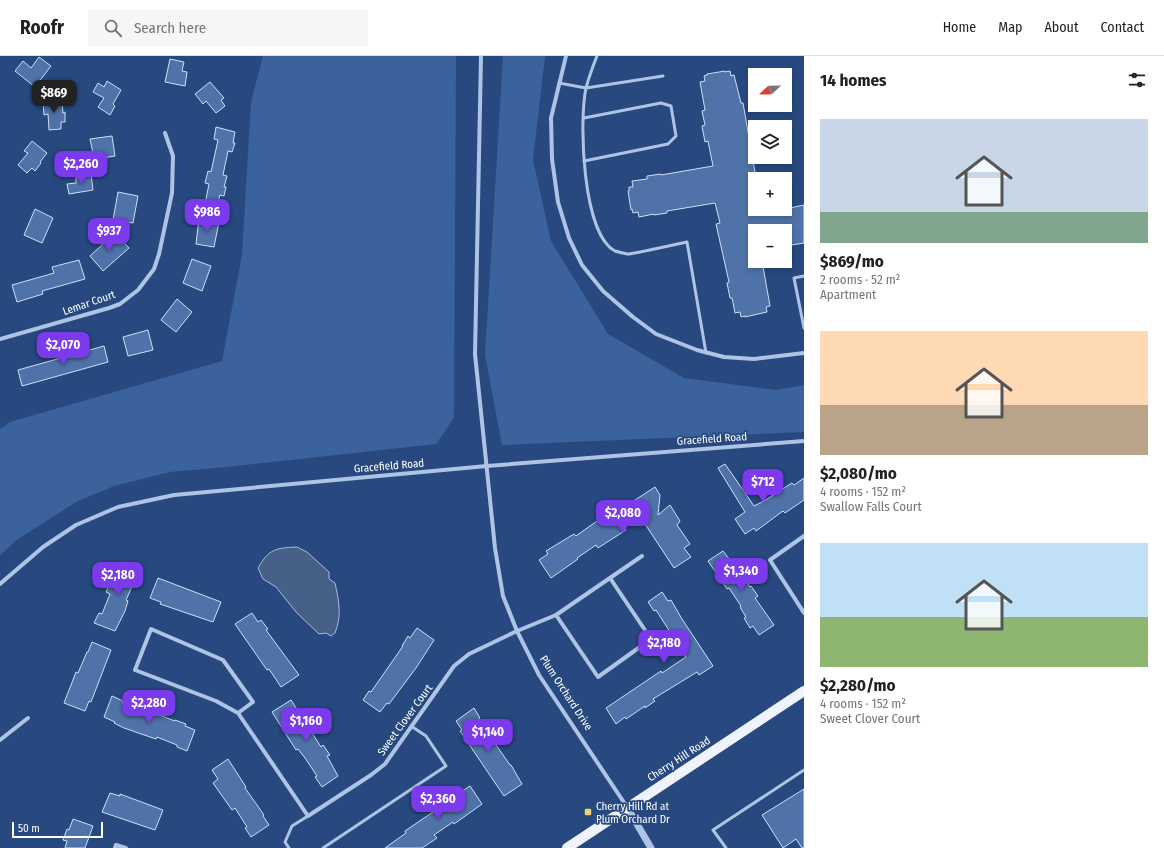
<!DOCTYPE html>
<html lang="en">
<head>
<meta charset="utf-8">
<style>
  body { margin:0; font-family:"Fira Sans Condensed",sans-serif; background:#f6f6f6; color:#222; height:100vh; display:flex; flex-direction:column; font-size:15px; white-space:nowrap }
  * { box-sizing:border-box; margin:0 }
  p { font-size:13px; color:#767676 }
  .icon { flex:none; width:22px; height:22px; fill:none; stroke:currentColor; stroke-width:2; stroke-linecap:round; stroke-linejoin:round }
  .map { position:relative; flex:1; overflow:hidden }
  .sheet { display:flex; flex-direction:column; background:#fff; width:360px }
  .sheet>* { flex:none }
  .needle { width:26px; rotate:248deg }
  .buttons { position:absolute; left:748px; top:12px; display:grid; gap:8px }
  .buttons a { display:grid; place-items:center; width:44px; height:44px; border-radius:0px; background:#fff; box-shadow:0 2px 6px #0003; font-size:20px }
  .scale { position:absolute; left:12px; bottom:10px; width:91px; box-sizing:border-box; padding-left:4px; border:2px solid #fff; border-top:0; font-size:11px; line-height:14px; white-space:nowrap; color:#fff; -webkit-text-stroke:3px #27497f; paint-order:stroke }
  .price { position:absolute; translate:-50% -34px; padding:0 9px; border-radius:8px; background:#7c3aed; color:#fff; font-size:13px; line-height:26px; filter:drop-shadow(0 1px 2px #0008) }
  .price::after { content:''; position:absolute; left:50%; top:24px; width:12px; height:9px; margin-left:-6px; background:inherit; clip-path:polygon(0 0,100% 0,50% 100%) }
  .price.on { background:#222; color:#fff }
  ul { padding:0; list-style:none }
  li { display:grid; align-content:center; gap:8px; height:212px; padding:0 16px }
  li span { display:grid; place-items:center; height:124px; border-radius:0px; color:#555 }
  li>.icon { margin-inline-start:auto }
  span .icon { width:72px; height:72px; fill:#fffc; stroke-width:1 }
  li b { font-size:17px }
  h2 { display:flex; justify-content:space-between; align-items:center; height:48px; padding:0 16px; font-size:17px }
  header { display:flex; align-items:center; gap:24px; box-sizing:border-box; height:56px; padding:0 20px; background:#fff; border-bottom:1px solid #e0e0e0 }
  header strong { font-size:19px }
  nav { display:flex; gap:22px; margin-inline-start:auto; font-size:14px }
  .search { width:280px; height:36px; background:#f6f6f6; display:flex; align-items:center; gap:10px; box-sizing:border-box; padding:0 14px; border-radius:0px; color:#767676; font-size:15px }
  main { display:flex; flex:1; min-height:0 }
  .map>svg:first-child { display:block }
  .green { fill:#3b629c }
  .water { fill:#476087; stroke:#a2bee6 }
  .building { fill:#4f72a8; stroke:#d0dff5 }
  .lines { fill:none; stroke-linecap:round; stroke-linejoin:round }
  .service { stroke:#adc4e5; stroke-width:3 }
  .minor { stroke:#adc4e5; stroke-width:4 }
  .tertiary { stroke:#adc4e5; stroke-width:7 }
  .primary { stroke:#eef3fd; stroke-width:10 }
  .poi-dot { fill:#eed073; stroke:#27497f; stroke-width:1.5 }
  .labels { text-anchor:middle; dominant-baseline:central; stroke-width:3.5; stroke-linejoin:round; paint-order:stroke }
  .street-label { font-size:11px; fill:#fff; stroke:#27497f }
  .poi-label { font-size:11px; fill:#fff; stroke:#27497f; text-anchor:start }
</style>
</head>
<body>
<header>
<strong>Roofr</strong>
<div class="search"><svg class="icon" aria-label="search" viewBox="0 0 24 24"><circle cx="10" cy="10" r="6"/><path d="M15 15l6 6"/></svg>Search here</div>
<nav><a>Home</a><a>Map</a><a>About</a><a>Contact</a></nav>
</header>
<main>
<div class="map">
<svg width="804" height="792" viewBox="0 0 804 792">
  <rect width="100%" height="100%" fill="#27497f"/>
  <g class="green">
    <polygon points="263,0 456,0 454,362 436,388 226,411 170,416 114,430 76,446 18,483 0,499 0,373 10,366 222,305 242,199 251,46"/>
    <polygon points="503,0 545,0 533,104 551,185 608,278 684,322 776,334 804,329 804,376 502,389 485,299"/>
  </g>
  <path class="water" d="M297,491L307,496L329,516V523L335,527C339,545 342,560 335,577L331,580L326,577L319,578L296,556L276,531L263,523L258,512C269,493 275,492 297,491Z"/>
  <g class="building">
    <polygon points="39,1 51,10 35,31 15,15 23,5 31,12"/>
    <polygon points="170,3 184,6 182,15 187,16 185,30 165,26"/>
    <polygon points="725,15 725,16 730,15 731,20 734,19 741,47 743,47 755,116 755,156 773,153 785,153 804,149 804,187 785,190 785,175 755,175 755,205 762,205 770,250 766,251 767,256 745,261 745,260 741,261 740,256 735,257 732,242 730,242 727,227 729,226 716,168 720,167 715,147 667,155 667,157 654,159 654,158 639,161 638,156 633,157 632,153 631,154 628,135 629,135 629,131 633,131 632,125 647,123 647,120 661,118 661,119 713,110 708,85 705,86 702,70 705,69 702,55 705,54 700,26 705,25 704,20 707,19 707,18"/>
    <polygon points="107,25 121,34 113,48 115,50 110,59 98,51 104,42 93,36 98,27 104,31"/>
    <polygon points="210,26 224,42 221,44 225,50 216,57 206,45 203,48 195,38"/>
    <polygon points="62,45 63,57 65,56 65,66 61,66 61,73 49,74 48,58 44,59 43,46"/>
    <polygon points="216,71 235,76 233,87 235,87 232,96 228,95 223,119 227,120 224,131 226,131 224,140 220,139 218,146 206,143 209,128 205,127 208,115 211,116 218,84 214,83"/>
    <polygon points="112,80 115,100 103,102 102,96 93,97 90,83"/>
    <polygon points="32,85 47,97 40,106 41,107 35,115 32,112 27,117 18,109 28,97 24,95"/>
    <polygon points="91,118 93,134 69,138 67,128 76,127 76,120"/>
    <polygon points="118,136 138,140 133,167 113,164"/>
    <polygon points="35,153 53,162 42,187 24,179"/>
    <polygon points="199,162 219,166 214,191 196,188"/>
    <polygon points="115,177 129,192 103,215 90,200"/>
    <polygon points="192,203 211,210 202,235 183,227"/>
    <polygon points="79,204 85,223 42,235 43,238 17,246 12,229 54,217 52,211"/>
    <polygon points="177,243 192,256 176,276 161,264"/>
    <polygon points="148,274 153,294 128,300 123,281"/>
    <polygon points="104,290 108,306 22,330 18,314"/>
    <polygon points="725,408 754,450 764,445 792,427 794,429 804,422 804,444 785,457 783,455 756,475 754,472 745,478 735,463 745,456 718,412"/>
    <polygon points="655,431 660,439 658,459 670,449 680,465 677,469 690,488 684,492 691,501 674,512 647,471 636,457 622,467 626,474 598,492 596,489 577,502 578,503 551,522 539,504 548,498 546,495 574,478 576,480 604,460 605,461 614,455 615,457"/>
    <polygon points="723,495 730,504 732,503 750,531 751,530 758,540 755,542 774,569 759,579 753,570 750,572 744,562 746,561 740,551 741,550 729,532 727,533 708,505"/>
    <polygon points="122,506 141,514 137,524 135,524 126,544 128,545 125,555 115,575 94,567 99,557 102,558 110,538 106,536 115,516 117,516"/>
    <polygon points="158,522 221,546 213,566 160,548 161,546 150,542"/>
    <polygon points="662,536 668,545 671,544 682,563 713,610 699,619 697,616 653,643 655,645 645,652 645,650 626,663 625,661 616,668 606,652 661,615 662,617 686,601 656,554 654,555 648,546"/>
    <polygon points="252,557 258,566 261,564 268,573 266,574 299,619 281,631 269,613 267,614 235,568"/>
    <polygon points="417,572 434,584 416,612 389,648 387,647 380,656 363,644 369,635 371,636 403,590 402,590 408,580 410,582"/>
    <polygon points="92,586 111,594 91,646 89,645 85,655 64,647 76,616 78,617 87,596 88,596"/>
    <polygon points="112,640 123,645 122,647 143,655 143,653 175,665 175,664 186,668 185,670 195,674 187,695 177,691 177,689 157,681 156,683 124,672 114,667 115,666 104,661"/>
    <polygon points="291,644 321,691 323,689 330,699 327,700 338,720 322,731 315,721 317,720 305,702 298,693 296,694 272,656"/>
    <polygon points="474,652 480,662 478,663 510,709 511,709 522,728 504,740 460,675 462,674 456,665"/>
    <polygon points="228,703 246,731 245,732 264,759 263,760 269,769 251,781 245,772 247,771 235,752 232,754 213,727 218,723 212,714"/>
    <polygon points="470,730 482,748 454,768 453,766 434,779 437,782 422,792 385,792 406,777 405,775 433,756 431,753 440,747 441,749"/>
    <polygon points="804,733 804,792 802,792 796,783 783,792 762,759"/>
    <polygon points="110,737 120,740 120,738 163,754 155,774 102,756"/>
    <polygon points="73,763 93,770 85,792 65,792 67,785 63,784 67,773 69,774"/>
  </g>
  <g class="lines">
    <g class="service">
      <path d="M597,0C593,10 589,21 586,32C579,64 582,178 615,195C618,196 623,197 627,198C632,198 639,196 645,195C659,192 673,189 687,186L706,297"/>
      <polyline points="559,27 586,32 663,20"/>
      <polyline points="584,105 668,88 676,80 671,50 661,47 584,62"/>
      <polyline points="804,220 794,222 804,272"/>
      <polyline points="289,792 285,786 292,770 308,760"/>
      <polyline points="323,792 446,710 426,680 411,670"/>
      <polyline points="726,792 713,774 804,714"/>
    </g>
    <g class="minor">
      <polyline points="481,0 475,298 495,492 503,540 517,575 539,619 627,751"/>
      <polyline points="566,0 551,62 552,103 558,146 569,182 582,209 603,235 633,261 656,278 697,294 724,301 754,303 804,297"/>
      <polyline points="0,283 109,252 120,248 138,234 154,213 159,198 172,137 173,100 165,77"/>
      <polyline points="804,480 770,504 804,557"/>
      <polyline points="0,528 43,491 76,469 118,451 174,439 487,410 804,385"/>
      <polyline points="556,559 598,621 651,583 610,522"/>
      <polyline points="238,657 253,646 223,604 151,573 135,614 216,645 238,657 308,760 371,719 385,708 454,610 469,598 517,575 556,559 642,500"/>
      <polyline points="0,684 28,662"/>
      <polyline points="115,792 116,789 126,792"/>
    </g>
    <polyline class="tertiary" points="627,751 651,792"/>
    <polyline class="primary" points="567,792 804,635"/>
  </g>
  <rect class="poi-dot" x="584" y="752" width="8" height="8" rx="2"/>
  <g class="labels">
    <g class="street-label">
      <text transform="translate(89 247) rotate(-19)">Lemar Court</text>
      <text transform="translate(712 383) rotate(-4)">Gracefield Road</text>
      <text transform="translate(389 410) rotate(-5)">Gracefield Road</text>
      <text transform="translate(566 637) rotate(57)">Plum Orchard Drive</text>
      <text transform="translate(405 664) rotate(-54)">Sweet Clover Court</text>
      <text transform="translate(679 703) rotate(-33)">Cherry Hill Road</text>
    </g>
    <g class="poi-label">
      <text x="596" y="750">Cherry Hill Rd at<tspan x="596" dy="13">Plum Orchard Dr</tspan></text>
    </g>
  </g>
</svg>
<div class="buttons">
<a><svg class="needle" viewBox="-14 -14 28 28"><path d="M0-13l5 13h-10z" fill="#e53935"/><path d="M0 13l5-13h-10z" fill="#767676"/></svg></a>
<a><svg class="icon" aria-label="layers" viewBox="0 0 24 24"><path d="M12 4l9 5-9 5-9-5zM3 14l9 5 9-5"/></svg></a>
<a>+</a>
<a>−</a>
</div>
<div class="scale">50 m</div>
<b class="price on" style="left:54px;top:58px">$869</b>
<b class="price" style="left:81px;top:129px">$2,260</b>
<b class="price" style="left:207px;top:177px">$986</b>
<b class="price" style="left:109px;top:196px">$937</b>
<b class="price" style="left:63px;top:310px">$2,070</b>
<b class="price" style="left:763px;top:447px">$712</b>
<b class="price" style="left:623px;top:478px">$2,080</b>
<b class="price" style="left:741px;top:536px">$1,340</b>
<b class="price" style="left:118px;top:540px">$2,180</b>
<b class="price" style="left:664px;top:608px">$2,180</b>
<b class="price" style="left:149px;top:668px">$2,280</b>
<b class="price" style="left:306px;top:686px">$1,160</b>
<b class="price" style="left:488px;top:697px">$1,140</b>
<b class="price" style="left:438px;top:764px">$2,360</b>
</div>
<section class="sheet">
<h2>14 homes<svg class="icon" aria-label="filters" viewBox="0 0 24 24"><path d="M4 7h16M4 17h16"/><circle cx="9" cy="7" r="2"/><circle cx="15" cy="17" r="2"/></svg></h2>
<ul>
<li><span style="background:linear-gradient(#c9d6e8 75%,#7fa58c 0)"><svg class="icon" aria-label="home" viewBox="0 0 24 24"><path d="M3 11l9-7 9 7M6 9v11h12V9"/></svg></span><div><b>$869/mo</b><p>2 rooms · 52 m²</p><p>Apartment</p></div></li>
<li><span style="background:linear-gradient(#ffd9b3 60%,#b9a48a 0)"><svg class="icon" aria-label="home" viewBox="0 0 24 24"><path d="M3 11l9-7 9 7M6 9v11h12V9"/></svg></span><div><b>$2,080/mo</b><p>4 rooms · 152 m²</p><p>Swallow Falls Court</p></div></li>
<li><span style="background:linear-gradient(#bfe0f5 60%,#8fb573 0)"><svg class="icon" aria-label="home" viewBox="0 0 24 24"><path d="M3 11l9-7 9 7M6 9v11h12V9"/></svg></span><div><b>$2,280/mo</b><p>4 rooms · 152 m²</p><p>Sweet Clover Court</p></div></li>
</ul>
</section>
</main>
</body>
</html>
